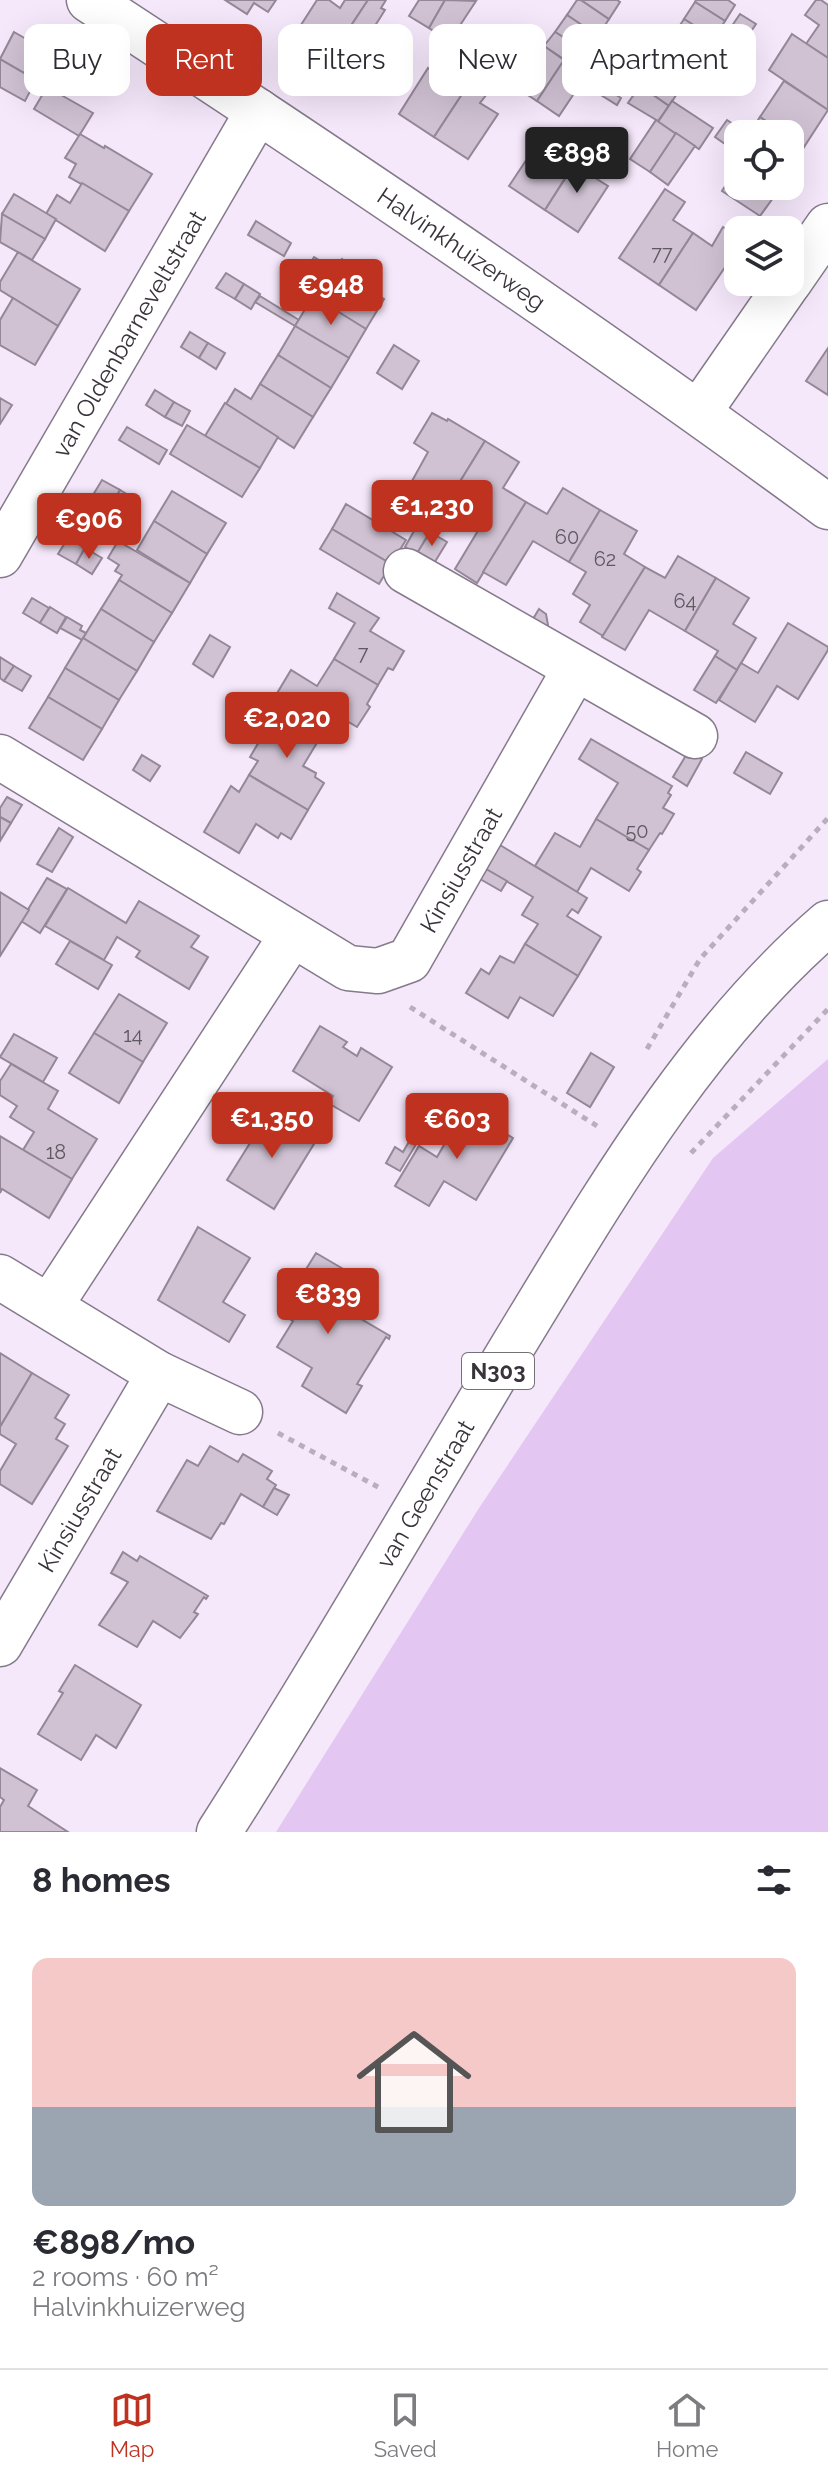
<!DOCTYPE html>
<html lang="en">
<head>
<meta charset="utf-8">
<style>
  body { margin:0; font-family:Raleway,sans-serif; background:#f2f2f3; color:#2b2b33; height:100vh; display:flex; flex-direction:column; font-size:30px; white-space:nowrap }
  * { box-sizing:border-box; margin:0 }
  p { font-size:26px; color:#7c7c81 }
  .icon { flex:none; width:44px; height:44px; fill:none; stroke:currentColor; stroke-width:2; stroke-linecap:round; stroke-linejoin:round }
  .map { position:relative; height:1832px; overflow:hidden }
  .sheet { display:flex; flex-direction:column; background:#fff; flex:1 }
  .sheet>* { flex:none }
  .top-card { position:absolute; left:24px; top:24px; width:780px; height:72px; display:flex; gap:16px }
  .tools { position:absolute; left:724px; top:120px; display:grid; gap:16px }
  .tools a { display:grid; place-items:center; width:80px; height:80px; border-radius:16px; background:#fff; box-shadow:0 8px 32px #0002; font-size:40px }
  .price { position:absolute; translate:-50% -68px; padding:0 18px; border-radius:8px; background:#bf3220; color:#fff; font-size:26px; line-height:52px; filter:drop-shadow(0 2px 4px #0008) }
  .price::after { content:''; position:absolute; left:50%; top:48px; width:24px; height:18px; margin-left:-12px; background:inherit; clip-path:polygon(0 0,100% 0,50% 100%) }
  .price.current { background:#222; color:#fff }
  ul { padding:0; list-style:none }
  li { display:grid; align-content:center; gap:16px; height:424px; padding:0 32px }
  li+li { border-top:2px solid #e1e1e2 }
  li span { display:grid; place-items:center; height:248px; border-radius:16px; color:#555 }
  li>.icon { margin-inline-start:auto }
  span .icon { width:144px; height:144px; fill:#fffc; stroke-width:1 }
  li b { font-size:34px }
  h2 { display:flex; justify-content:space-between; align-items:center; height:96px; padding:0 32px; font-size:34px }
  .pill { padding:0 28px; border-radius:16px; background:#fff; box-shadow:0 8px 32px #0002; font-size:28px; line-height:72px }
  .pill.current { background:#bf3220; color:#fff }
  .menu { display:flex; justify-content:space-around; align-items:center; height:112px; border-top:2px solid #e1e1e2; background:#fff; font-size:22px; color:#7c7c81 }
  .menu a { display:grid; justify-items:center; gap:4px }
  .menu .current { color:#bf3220 }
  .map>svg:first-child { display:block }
  .green { fill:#e4c6f3 }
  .building { fill:#d0c2d3; stroke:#948798; stroke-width:2 }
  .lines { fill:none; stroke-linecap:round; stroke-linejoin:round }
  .minor-casing { stroke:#857a8b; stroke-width:47 }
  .major-casing { stroke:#857a8b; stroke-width:47 }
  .path { stroke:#b8aebd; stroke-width:5; stroke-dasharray:6 6; stroke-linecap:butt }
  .minor { stroke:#fff; stroke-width:44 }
  .major { stroke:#fff; stroke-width:44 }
  .labels { text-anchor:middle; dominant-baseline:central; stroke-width:6; stroke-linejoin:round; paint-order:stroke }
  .number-label { font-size:20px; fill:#5f5861 }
  .shield { fill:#fff; stroke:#747176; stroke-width:2 }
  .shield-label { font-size:22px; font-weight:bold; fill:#39343b }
  .street-label { font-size:24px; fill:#39343b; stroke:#fff }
</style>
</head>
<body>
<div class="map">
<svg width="828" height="1832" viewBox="0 0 828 1832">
  <rect width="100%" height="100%" fill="#f5e8fb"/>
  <polygon class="green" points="828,1059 828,1832 276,1832 479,1508 713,1158"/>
  <g class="building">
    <polygon points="225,0 276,0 268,12 254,3 247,14"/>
    <polygon points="317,0 329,0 340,8 345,0 368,0 325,65 290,42"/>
    <polygon points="368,0 386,0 381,8 385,10 373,29 391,41 360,88 325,65"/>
    <polygon points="419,0 445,0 429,28 409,16"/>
    <polygon points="445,0 476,1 449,42 429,28"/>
    <polygon points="577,0 581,0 609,19 598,36 567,15"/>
    <polygon points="581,0 617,0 620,2 609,19"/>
    <polygon points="696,0 728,0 735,5 725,21 695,2"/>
    <polygon points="816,0 821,0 828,5 828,58 806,44 819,25 805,15"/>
    <polygon points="695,2 725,21 714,38 684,19"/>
    <polygon points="740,14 756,24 739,49 723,39"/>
    <polygon points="567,15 598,36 587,52 555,32"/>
    <polygon points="684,19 714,38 701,56 673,36"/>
    <polygon points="14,32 40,47 24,73 0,59"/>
    <polygon points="555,32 587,52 577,68 544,46"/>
    <polygon points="792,34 828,58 828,110 769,70"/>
    <polygon points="673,36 701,56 691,72 661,53"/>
    <polygon points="723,39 739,49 721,77 705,66"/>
    <polygon points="544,46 564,60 537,101 517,88"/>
    <polygon points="661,53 691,72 680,89 650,70"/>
    <polygon points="0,59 36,80 25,101 0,87"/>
    <polygon points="564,60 587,74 559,116 537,101"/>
    <polygon points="461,64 476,73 434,137 399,114 428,68 449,82"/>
    <polygon points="650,70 680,89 669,106 640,86"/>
    <polygon points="476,73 494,85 480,103 498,114 468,159 434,137"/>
    <polygon points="593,80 621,98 617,105 588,87"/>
    <polygon points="784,81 828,110 804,147 790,137 790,134 785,134 760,117"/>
    <polygon points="640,86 669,106 658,121 628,103"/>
    <polygon points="47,87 93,113 79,136 34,109"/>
    <polygon points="672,101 713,128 699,149 658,122"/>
    <polygon points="760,117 785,134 749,134"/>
    <polygon points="656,120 676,134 650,172 630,159"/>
    <polygon points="727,120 748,134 738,134 738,153 715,137"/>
    <polygon points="676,133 695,146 668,185 650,172"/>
    <polygon points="80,134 104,148 105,146 152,174 129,211 69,177 76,164 65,158"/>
    <polygon points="790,137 804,147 790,167"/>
    <polygon points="539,141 574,164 545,210 509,186"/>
    <polygon points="581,154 595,164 589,174 608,186 578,232 545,210"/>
    <polygon points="734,172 738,175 738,186 755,186 773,198 760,216 722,191"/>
    <polygon points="82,183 129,211 105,251 46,214 57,195 70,203"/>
    <polygon points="665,189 685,202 673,220 693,233 659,285 619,258"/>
    <polygon points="14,194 56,219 45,239 2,214"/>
    <polygon points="2,214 45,239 32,260 0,242"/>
    <polygon points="256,221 291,243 284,256 248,235"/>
    <polygon points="723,227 738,237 738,248 696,310 659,285 693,233 712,246"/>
    <polygon points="18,252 80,289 58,326 0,290 0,282"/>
    <polygon points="314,257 384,299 366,329 295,287"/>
    <polygon points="342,259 375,279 369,290 336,270"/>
    <polygon points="226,273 244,284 235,299 216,288"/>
    <polygon points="244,284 260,294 251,309 235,299"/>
    <polygon points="260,296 299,320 295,326 255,302"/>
    <polygon points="313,296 366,329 349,358 295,326"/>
    <polygon points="13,298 58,326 35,365 0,345 0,320"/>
    <polygon points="295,326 349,358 331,388 278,355"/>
    <polygon points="190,332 208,343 199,358 181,347"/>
    <polygon points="208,343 225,353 216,369 199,358"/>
    <polygon points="394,345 419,361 402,389 377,373"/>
    <polygon points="828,348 828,395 806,381"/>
    <polygon points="278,355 331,388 313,417 260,384"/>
    <polygon points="260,384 313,417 294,448 226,404 235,389 251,399"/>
    <polygon points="155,390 174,402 165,417 146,405"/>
    <polygon points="0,398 12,405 0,424"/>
    <polygon points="174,402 190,411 182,426 165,417"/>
    <polygon points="225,403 278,437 260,468 205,436"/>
    <polygon points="432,413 447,421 448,419 485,441 453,493 433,482 429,490 412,481 428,452 414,443"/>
    <polygon points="187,425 260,468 242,497 170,454"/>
    <polygon points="127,427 167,450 159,464 119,440"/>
    <polygon points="485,441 519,462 503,488 526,502 477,583 455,569 488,514 453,493"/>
    <polygon points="102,480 120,490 111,506 93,495"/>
    <polygon points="563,488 600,510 569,562 533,541 506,585 483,572 526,502 547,514"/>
    <polygon points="120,490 137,500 127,516 111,506"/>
    <polygon points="172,491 226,523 207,554 154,521"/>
    <polygon points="346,504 406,540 391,564 332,529"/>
    <polygon points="600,510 637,531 624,554 645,567 603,636 580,622 590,605 573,594 586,572 569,562"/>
    <polygon points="154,521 207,554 190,583 137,550"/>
    <polygon points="418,524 430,532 417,554 405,547"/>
    <polygon points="332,529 391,564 379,584 320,549"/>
    <polygon points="430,532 447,542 433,565 416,555"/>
    <polygon points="68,538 85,548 76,564 58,554"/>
    <polygon points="118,541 190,583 172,613 119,580 122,575 115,571 119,565 108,558"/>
    <polygon points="85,548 102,558 92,574 76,564"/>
    <polygon points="678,556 716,578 685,631 649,610 625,650 602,637 645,567 665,578"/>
    <polygon points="716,578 749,598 733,624 756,638 737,670 715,656 718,651 685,631"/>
    <polygon points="119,580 172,613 154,642 101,609"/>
    <polygon points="337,593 379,618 370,631 404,651 393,670 388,668 378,685 334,659 355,623 329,608"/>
    <polygon points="32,598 49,608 40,623 23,613"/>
    <polygon points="50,607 66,617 57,633 40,623"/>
    <polygon points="101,609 154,642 137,671 83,638"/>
    <polygon points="539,609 546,614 548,625 545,633 530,624"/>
    <polygon points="67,617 82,626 80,630 86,633 82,640 60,628"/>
    <polygon points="788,623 828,647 828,650 798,699 777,686 755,722 719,700 741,663 758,673"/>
    <polygon points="210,635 230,647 213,677 193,664"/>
    <polygon points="83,638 137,671 119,700 65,668"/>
    <polygon points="715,656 737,670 716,703 694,690"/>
    <polygon points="0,657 14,666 4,681 0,678"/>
    <polygon points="334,659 378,685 367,704 370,707 357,727 335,714 321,736 270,705 291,670 317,686"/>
    <polygon points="14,666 31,676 22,691 4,681"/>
    <polygon points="65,668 119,700 102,729 48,697"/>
    <polygon points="48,697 102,729 83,760 29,728"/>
    <polygon points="270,705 321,736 303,766 316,773 315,777 324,783 308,810 249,775 258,761 250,757 277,711"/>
    <polygon points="591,739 672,786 668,793 671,795 663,808 674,814 662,834 660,833 649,850 596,819 618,783 579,759"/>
    <polygon points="688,752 702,759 687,786 673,777"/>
    <polygon points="746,752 782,773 770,794 734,773"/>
    <polygon points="142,755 160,766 150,781 133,770"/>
    <polygon points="249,775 308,810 291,839 281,833 278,838 256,824 239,853 204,832 231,786 239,792"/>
    <polygon points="7,797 22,805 11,823 0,817 0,808"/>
    <polygon points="0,817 11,823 0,841"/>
    <polygon points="596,819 649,850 637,869 641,872 629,891 591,868 577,892 535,866 555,833 580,847"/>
    <polygon points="59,828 73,837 52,872 37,864"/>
    <polygon points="500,845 587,898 578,913 572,909 567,916 601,937 578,976 525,944 538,924 522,915 533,897 486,869"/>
    <polygon points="486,869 507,881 501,891 480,879"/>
    <polygon points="47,878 67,889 40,933 21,921"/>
    <polygon points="68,888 126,923 139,901 199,936 191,947 208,957 189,989 136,957 140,951 117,937 104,960 45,926"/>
    <polygon points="0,892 29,910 0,956"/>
    <polygon points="70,941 112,965 98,989 56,964"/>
    <polygon points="525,944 578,976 553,1016 520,997 508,1018 466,993 481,969 489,974 500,956 514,963"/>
    <polygon points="119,994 167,1023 143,1062 94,1033"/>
    <polygon points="320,1026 347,1042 343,1047 357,1056 361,1048 392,1067 359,1121 328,1103 333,1096 293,1071"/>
    <polygon points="94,1033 143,1062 119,1103 69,1073"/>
    <polygon points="14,1034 57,1058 43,1082 0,1057"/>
    <polygon points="591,1053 614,1067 590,1107 567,1093"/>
    <polygon points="11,1064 58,1091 48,1109 97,1139 72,1179 23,1150 34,1132 10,1117 17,1106 0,1095 0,1081"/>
    <polygon points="465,1109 513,1138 476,1200 444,1181 429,1206 395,1186 419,1146 437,1157"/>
    <polygon points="270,1111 317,1139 274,1209 227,1180"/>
    <polygon points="0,1136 72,1179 49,1218 2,1189 0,1193"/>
    <polygon points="411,1138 418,1141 400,1171 386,1163 395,1147 403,1152"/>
    <polygon points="198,1227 250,1258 223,1302 245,1315 229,1342 158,1300"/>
    <polygon points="316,1253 345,1270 327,1299 390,1336 389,1339 386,1337 357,1384 362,1386 346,1413 302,1386 312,1368 277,1347 293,1321 279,1313"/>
    <polygon points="0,1353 32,1373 0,1427"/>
    <polygon points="32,1373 69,1395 55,1418 65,1424 56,1439 68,1446 32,1504 0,1484 0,1471 16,1444 0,1434 0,1427"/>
    <polygon points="210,1446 238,1462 243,1454 272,1471 267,1479 276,1485 263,1507 241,1494 224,1524 221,1523 211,1539 157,1511 187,1460 198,1466"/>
    <polygon points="274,1488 289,1495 277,1515 263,1507"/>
    <polygon points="123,1552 137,1561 140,1556 208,1596 206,1599 204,1597 194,1612 198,1614 180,1638 153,1621 137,1647 99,1625 128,1582 111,1573"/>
    <polygon points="75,1665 141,1705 116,1748 96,1735 81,1760 38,1734 63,1693 59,1691"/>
    <polygon points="0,1768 37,1790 28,1806 68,1832 0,1832 0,1807 4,1800 0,1797"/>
  </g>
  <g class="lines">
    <defs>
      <g id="minor">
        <path id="s1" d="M89,0C339,163 587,330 828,507"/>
        <polyline points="790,281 828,226"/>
        <polyline points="699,412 789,282"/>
        <path id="s2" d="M0,555L258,111"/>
        <polyline points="406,571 695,736"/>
        <path id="s3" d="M0,757L348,968L378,971L409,960L575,669"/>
        <polyline points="0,1277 159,1374 240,1412"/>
        <polyline points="50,1306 292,935"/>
        <path id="s4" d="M0,1644L159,1374"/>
      </g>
      <g id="major">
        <path id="s5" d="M219,1832C321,1672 416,1507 514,1344C605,1195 694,1039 828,923"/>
      </g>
    </defs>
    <use href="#minor" class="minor-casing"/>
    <use href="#major" class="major-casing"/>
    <g class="path">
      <polyline points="410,1007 597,1126"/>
      <polyline points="647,1049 700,959 828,818"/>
      <polyline points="691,1153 828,1009"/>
      <polyline points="278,1433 378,1487"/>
    </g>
    <use href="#minor" class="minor"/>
    <use href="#major" class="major"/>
  </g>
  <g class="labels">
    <g class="number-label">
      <text x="662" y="253">77</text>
      <text x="567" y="537">60</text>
      <text x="605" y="559">62</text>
      <text x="685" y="601">64</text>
      <text x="363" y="653">7</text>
      <text x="637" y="831">50</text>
      <text x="133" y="1035">14</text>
      <text x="56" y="1152">18</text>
    </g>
    <rect class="shield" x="462" y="1353" width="72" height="36" rx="6"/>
    <g class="shield-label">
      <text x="498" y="1371">N303</text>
    </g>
    <g class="street-label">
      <text stroke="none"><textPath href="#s1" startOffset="448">Halvinkhuizerweg</textPath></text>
      <text stroke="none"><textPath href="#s2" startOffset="256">van Oldenbarneveltstraat</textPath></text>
      <text stroke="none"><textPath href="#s3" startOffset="574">Kinsiusstraat</textPath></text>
      <text stroke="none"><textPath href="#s5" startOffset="396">van Geenstraat</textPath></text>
      <text stroke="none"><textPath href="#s4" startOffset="156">Kinsiusstraat</textPath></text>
    </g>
  </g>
</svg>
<div class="tools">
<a><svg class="icon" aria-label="locate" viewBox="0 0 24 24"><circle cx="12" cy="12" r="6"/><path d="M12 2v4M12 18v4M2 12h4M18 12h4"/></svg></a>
<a><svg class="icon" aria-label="layers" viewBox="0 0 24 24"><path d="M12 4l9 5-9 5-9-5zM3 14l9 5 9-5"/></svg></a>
</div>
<b class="price current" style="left:577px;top:195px">€898</b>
<b class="price" style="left:331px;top:327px">€948</b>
<b class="price" style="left:432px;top:548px">€1,230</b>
<b class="price" style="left:89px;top:561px">€906</b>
<b class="price" style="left:287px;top:760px">€2,020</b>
<b class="price" style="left:272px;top:1160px">€1,350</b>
<b class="price" style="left:457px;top:1161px">€603</b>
<b class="price" style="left:328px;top:1336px">€839</b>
<div class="top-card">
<a class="pill">Buy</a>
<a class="pill current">Rent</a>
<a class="pill">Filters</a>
<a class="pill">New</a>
<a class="pill">Apartment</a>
</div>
</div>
<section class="sheet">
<h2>8 homes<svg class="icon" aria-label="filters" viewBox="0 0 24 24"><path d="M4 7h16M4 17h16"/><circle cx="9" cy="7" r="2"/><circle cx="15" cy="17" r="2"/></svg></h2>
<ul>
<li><span style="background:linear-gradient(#f6c9c9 60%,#9aa5b1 0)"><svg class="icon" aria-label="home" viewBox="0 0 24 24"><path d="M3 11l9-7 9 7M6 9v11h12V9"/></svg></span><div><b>€898/mo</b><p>2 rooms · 60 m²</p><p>Halvinkhuizerweg</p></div></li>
</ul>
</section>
<nav class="menu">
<a class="current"><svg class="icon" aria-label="map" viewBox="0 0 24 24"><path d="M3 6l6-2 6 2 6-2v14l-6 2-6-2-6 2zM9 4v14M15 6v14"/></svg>Map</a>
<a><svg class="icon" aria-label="saved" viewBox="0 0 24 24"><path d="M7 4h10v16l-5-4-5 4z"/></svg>Saved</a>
<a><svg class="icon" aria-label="home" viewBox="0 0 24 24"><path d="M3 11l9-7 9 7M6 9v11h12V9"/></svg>Home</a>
</nav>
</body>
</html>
